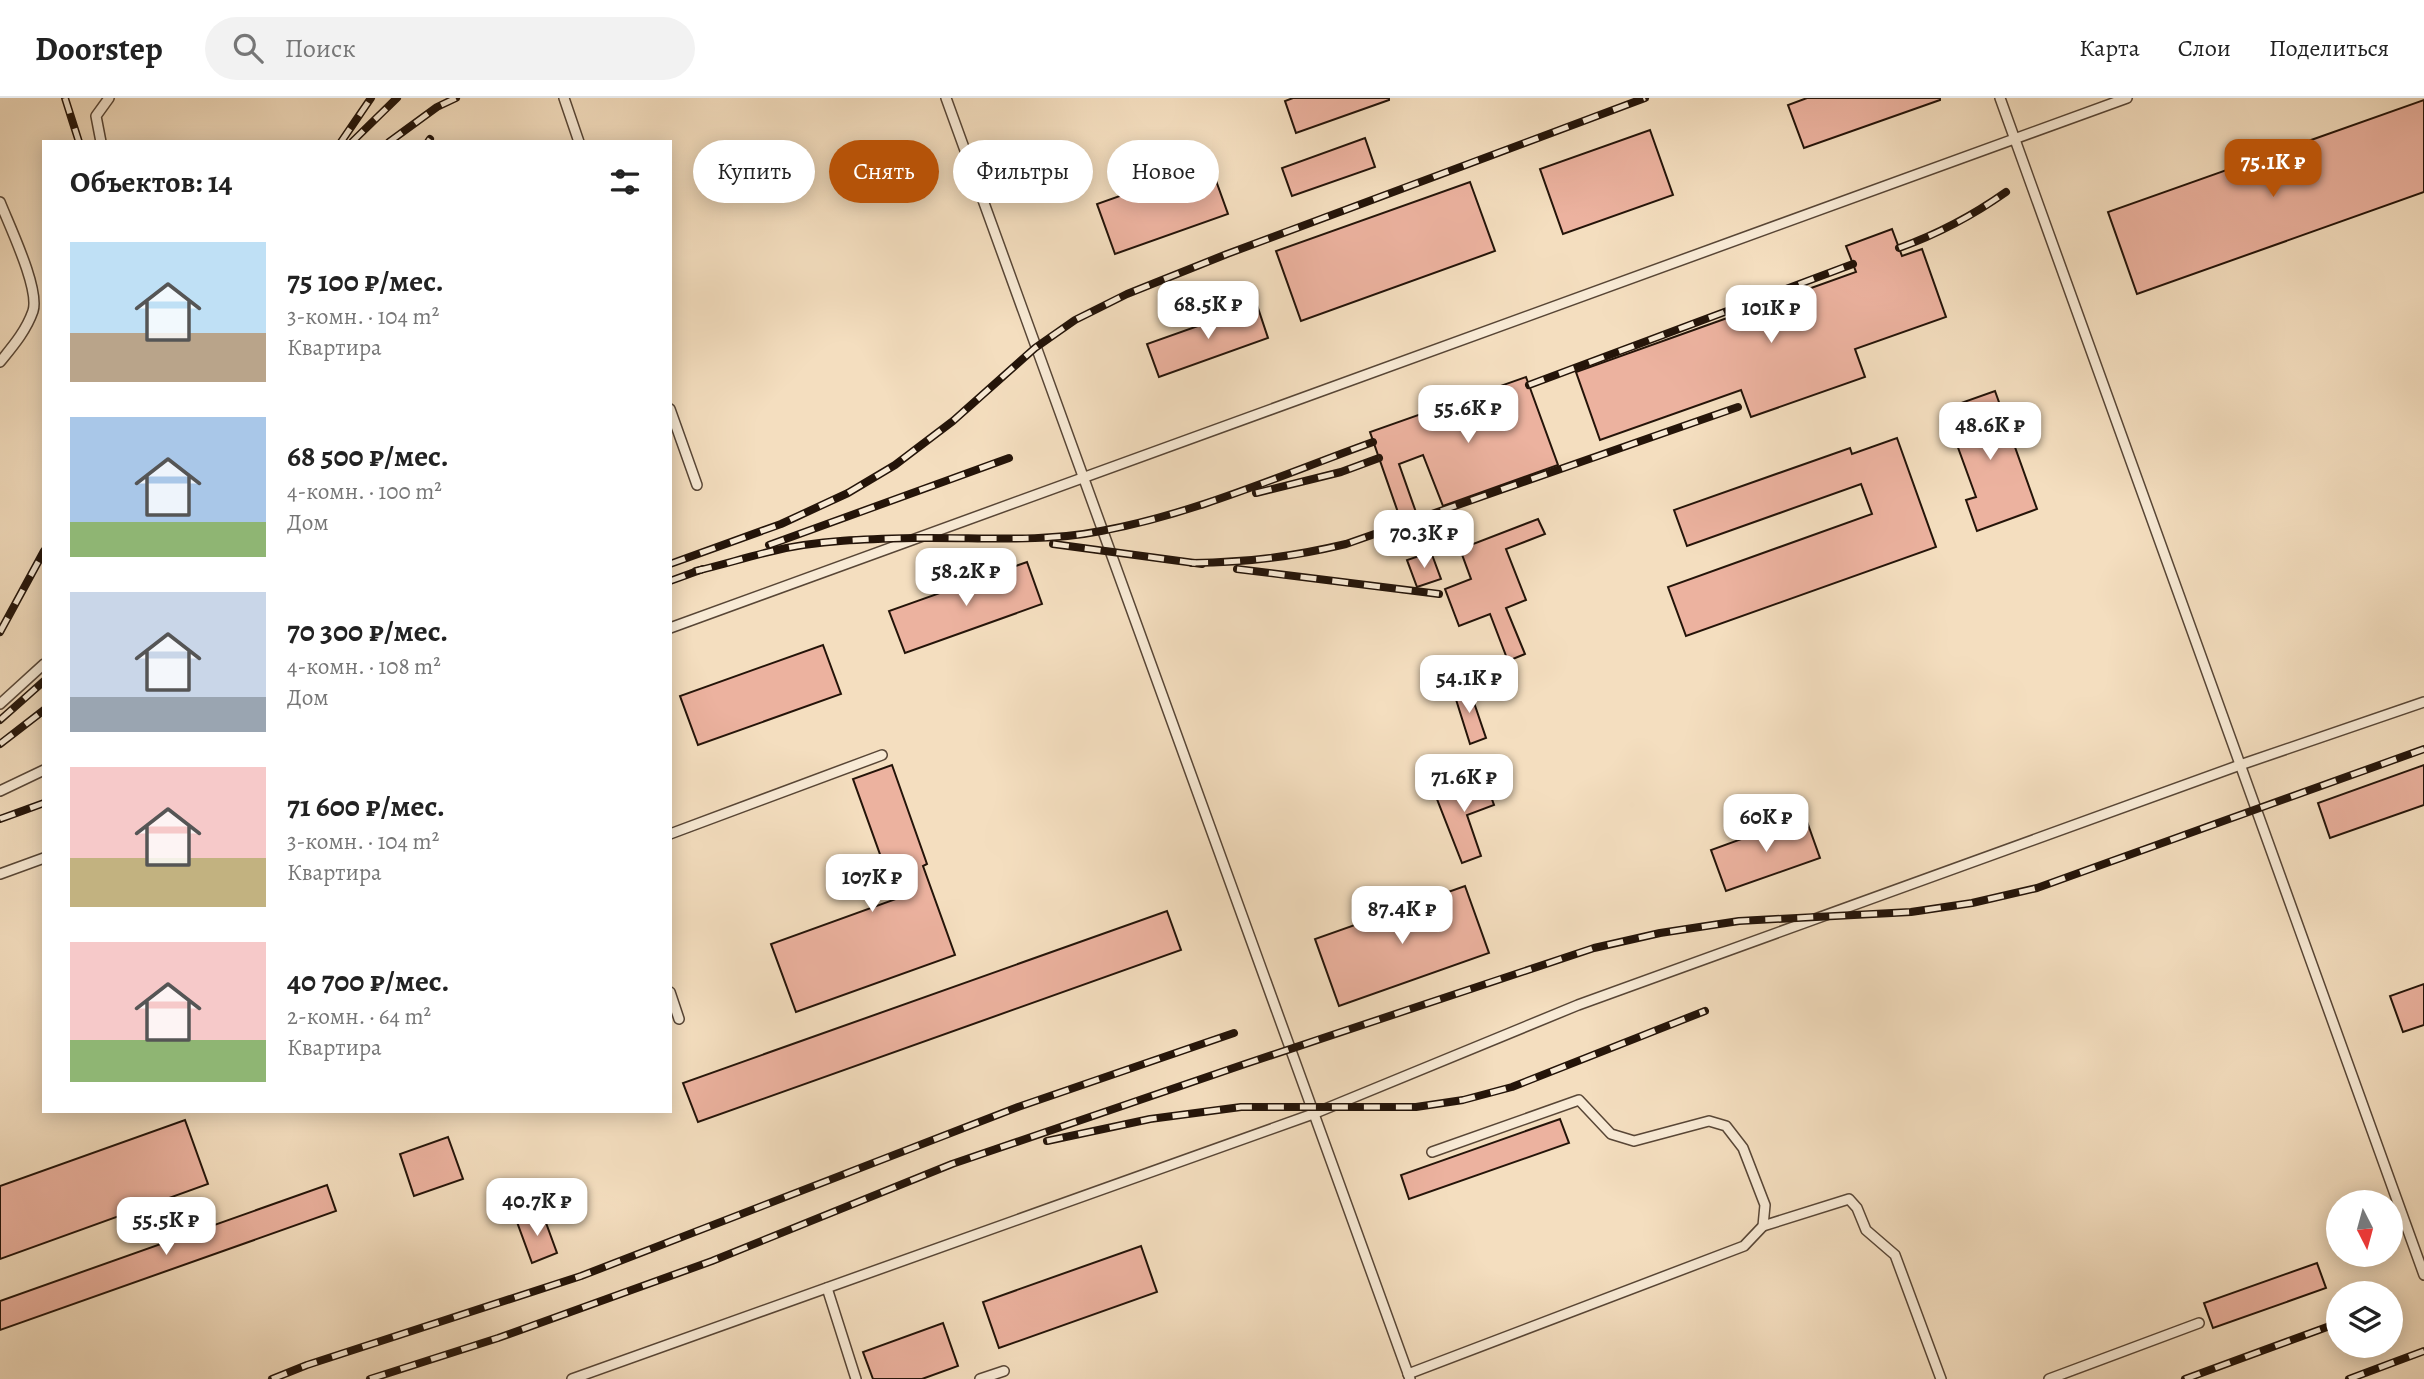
<!DOCTYPE html>
<html lang="ru">
<head>
<meta charset="utf-8">
<style>
  body { margin:0; font-family:Alegreya,serif; background:#f2f2f2; color:#222; height:100vh; display:flex; flex-direction:column; font-size:26px; white-space:nowrap }
  * { box-sizing:border-box; margin:0 }
  p { font-size:23px; color:#767676 }
  .icon { flex:none; width:38px; height:38px; fill:none; stroke:currentColor; stroke-width:2; stroke-linecap:round; stroke-linejoin:round }
  .map { position:relative; flex:1; overflow:hidden }
  .side { position:absolute; left:42px; top:42px; width:630px; height:973px; display:flex; flex-direction:column; background:#fff; border-radius:0px; box-shadow:0 4px 18px #0003 }
  .side>* { flex:none }
  .banner { position:absolute; left:693px; top:42px; width:665px; height:63px; display:flex; gap:14px }
  .needle { width:46px; rotate:174deg }
  .fabs { position:absolute; left:2326px; top:1092px; display:grid; gap:14px }
  .fabs a { display:grid; place-items:center; width:77px; height:77px; border-radius:50%; background:#fff; box-shadow:0 4px 18px #0003; font-size:35px }
  .price { position:absolute; translate:-50% -60px; padding:0 16px; border-radius:14px; background:#fff; color:#222; font-size:23px; line-height:46px; filter:drop-shadow(0 2px 4px #0008) }
  .price::after { content:''; position:absolute; left:50%; top:42px; width:21px; height:16px; margin-left:-10px; background:inherit; clip-path:polygon(0 0,100% 0,50% 100%) }
  .price.current { background:#b45309; color:#fff }
  ul { padding:0; list-style:none }
  li { display:flex; align-items:center; gap:21px; height:175px; padding:0 28px }
  li span { display:grid; place-items:center; flex:none; width:196px; height:140px; border-radius:0px; color:#555 }
  li>.icon { margin-inline-start:auto }
  span .icon { width:84px; height:84px; fill:#fffc; stroke-width:1 }
  li b { font-size:30px }
  h2 { display:flex; justify-content:space-between; align-items:center; height:84px; padding:0 28px; font-size:30px }
  .pill { padding:0 24px; border-radius:32px; background:#fff; box-shadow:0 4px 18px #0003; font-size:24px; line-height:63px }
  .pill.current { background:#b45309; color:#fff }
  header { display:flex; align-items:center; gap:42px; box-sizing:border-box; height:98px; padding:0 35px; background:#fff; border-bottom:2px solid #e0e0e0 }
  header strong { font-size:33px }
  nav { display:flex; gap:38px; margin-inline-start:auto; font-size:24px }
  .search { width:490px; height:63px; background:#f2f2f2; display:flex; align-items:center; gap:18px; box-sizing:border-box; padding:0 24px; border-radius:38px; color:#767676; font-size:26px }
  .map>svg:first-child { display:block }
  .building { fill:#ecb29f; stroke:#241409; stroke-width:2 }
  .lines { fill:none; stroke-linecap:round; stroke-linejoin:round }
  .service-casing { stroke:#584636; stroke-width:12 }
  .service { stroke:#f8ead5; stroke-width:9 }
  .rail-casing { stroke:#241409; stroke-width:8 }
  .rail { stroke:#f8ead5; stroke-width:5; stroke-dasharray:16; stroke-linecap:butt }
</style>
</head>
<body>
<header>
<strong>Doorstep</strong>
<div class="search"><svg class="icon" aria-label="search" viewBox="0 0 24 24"><circle cx="10" cy="10" r="6"/><path d="M15 15l6 6"/></svg>Поиск</div>
<nav><a>Карта</a><a>Слои</a><a>Поделиться</a></nav>
</header>
<div class="map">
<svg width="2424" height="1281" viewBox="0 0 2424 1281">
  <rect width="100%" height="100%" fill="#f4debf"/>
  <filter id="stains"><feTurbulence type="fractalNoise" baseFrequency=".00286" numOctaves="4"/><feColorMatrix values="0 0 0 0 .2 0 0 0 0 .09 0 0 0 0 .02 0 0 0 .5 -.17"/></filter>
  <radialGradient id="worn" r=".72"><stop offset=".6" stop-color="#630" stop-opacity="0"/><stop offset="1" stop-color="#630" stop-opacity=".3"/></radialGradient>
  <g class="building">
    <polygon points="1293,0 1389,0 1389,2 1296,35 1285,3"/>
    <polygon points="1807,0 1940,0 1940,2 1804,50 1788,7"/>
    <polygon points="2424,2 2424,94 2137,196 2108,114"/>
    <polygon points="1650,32 1673,97 1563,136 1540,71"/>
    <polygon points="1365,40 1375,69 1292,98 1282,70"/>
    <polygon points="1210,66 1228,116 1115,156 1097,106"/>
    <polygon points="1470,84 1495,153 1301,223 1276,153"/>
    <polygon points="1892,131 1902,158 1922,151 1946,219 1855,251 1865,279 1751,319 1741,292 1600,342 1576,274 1856,174 1846,148"/>
    <polygon points="1257,207 1268,240 1159,279 1147,246"/>
    <polygon points="1526,279 1558,367 1443,408 1423,357 1399,366 1417,417 1401,423 1370,334"/>
    <polygon points="1995,293 2037,411 1977,433 1966,402 1976,399 1944,311"/>
    <polygon points="1897,340 1936,449 1686,538 1668,489 1872,416 1861,386 1687,448 1674,412 1850,350 1852,356"/>
    <polygon points="1538,421 1545,436 1506,451 1526,502 1506,510 1525,556 1508,563 1490,516 1459,528 1445,491 1471,481 1460,451"/>
    <polygon points="1431,454 1441,481 1417,489 1407,462"/>
    <polygon points="1027,464 1042,506 905,555 889,513"/>
    <polygon points="823,547 841,596 698,647 680,598"/>
    <polygon points="1468,587 1486,640 1470,646 1453,592"/>
    <polygon points="892,667 927,766 923,768 955,857 796,914 771,846 896,801 853,681"/>
    <polygon points="2424,667 2424,707 2330,740 2318,705"/>
    <polygon points="1484,679 1494,707 1467,717 1481,758 1462,765 1435,696"/>
    <polygon points="1805,718 1820,760 1726,793 1711,752"/>
    <polygon points="1465,788 1489,855 1339,908 1315,841"/>
    <polygon points="1167,813 1181,852 698,1024 683,985"/>
    <polygon points="2424,886 2424,927 2403,934 2390,898"/>
    <polygon points="1560,1021 1569,1045 1409,1101 1401,1077"/>
    <polygon points="185,1022 208,1086 0,1161 0,1088"/>
    <polygon points="448,1039 463,1081 414,1098 400,1056"/>
    <polygon points="327,1087 336,1113 0,1232 0,1203"/>
    <polygon points="542,1114 557,1155 532,1165 517,1124"/>
    <polygon points="1141,1148 1157,1194 999,1250 983,1204"/>
    <polygon points="2317,1165 2326,1190 2213,1230 2204,1205"/>
    <polygon points="943,1225 958,1268 922,1281 873,1281 863,1254"/>
  </g>
  <g class="lines">
    <defs>
      <g id="service">
        <polyline points="564,0 579,44"/>
        <polyline points="946,0 1410,1281"/>
        <polyline points="2000,0 2424,1177"/>
        <polyline points="101,44 96,18 109,0"/>
        <path d="M0,104C9,127 40,191 33,213C26,233 13,248 0,264"/>
        <polyline points="670,311 697,387"/>
        <polyline points="670,530 2127,0"/>
        <polyline points="0,606 44,566"/>
        <polyline points="0,693 44,672"/>
        <polyline points="670,736 882,657"/>
        <polyline points="0,776 44,760"/>
        <polyline points="670,894 679,921"/>
        <polyline points="1763,1128 1849,1101 1857,1110 1866,1132 1895,1157 1941,1281"/>
        <polyline points="827,1190 856,1281"/>
        <polyline points="1408,1276 1744,1148 1763,1128 1765,1107 1743,1050 1726,1028 1709,1023 1634,1043 1611,1036 1579,1002 1432,1054"/>
        <polyline points="572,1281 1313,1016 1578,907 2240,667 2424,604"/>
        <polyline points="980,1281 1004,1273"/>
        <polyline points="2049,1281 2199,1225"/>
      </g>
    </defs>
    <use href="#service" class="service-casing"/>
    <use href="#service" class="service"/>
    <defs>
      <g id="rail">
        <polyline points="65,0 79,44"/>
        <polyline points="341,44 371,0"/>
        <polyline points="352,44 397,0"/>
        <polyline points="389,44 437,9 456,0"/>
        <polyline points="428,44 430,41"/>
        <path d="M1899,150C1938,136 1972,118 2006,94"/>
        <polyline points="1529,287 1853,166"/>
        <polyline points="1256,395 1341,374 1379,360"/>
        <polyline points="1053,446 1202,466"/>
        <polyline points="769,447 1009,360"/>
        <path d="M1192,465C1249,464 1291,459 1346,446L1738,309"/>
        <polyline points="670,466 781,426 848,395 895,367 953,323 1035,250 1075,222 1127,196 1227,156 1645,0"/>
        <polyline points="1237,471 1439,496"/>
        <path d="M696,473C722,467 747,459 773,453C818,442 869,441 916,440C978,439 1040,445 1101,433C1194,416 1284,376 1373,344"/>
        <polyline points="670,483 703,471"/>
        <polyline points="0,534 44,453"/>
        <polyline points="0,622 44,583"/>
        <polyline points="0,646 44,612"/>
        <polyline points="0,721 44,705"/>
        <polyline points="1047,1043 1150,1021 1241,1009 1416,1009 1463,1002 1512,989 1705,913"/>
        <polyline points="2390,1205 2392,1205"/>
        <polyline points="272,1281 307,1267 581,1178 1018,1009 1234,935"/>
        <polyline points="370,1281 498,1240 712,1163 952,1066 1245,966 1594,850 1660,835 1739,823 1911,814 1972,805 2037,790 2424,651"/>
        <polyline points="2185,1281 2338,1225"/>
        <polyline points="2349,1281 2424,1253"/>
      </g>
    </defs>
    <use href="#rail" class="rail-casing"/>
    <use href="#rail" class="rail"/>
  </g>
  <rect width="100%" height="100%" filter="url(#stains)"/>
  <rect width="100%" height="100%" fill="url(#worn)"/>
</svg>
<div class="fabs">
<a><svg class="needle" viewBox="-14 -14 28 28"><path d="M0-13l5 13h-10z" fill="#e53935"/><path d="M0 13l5-13h-10z" fill="#767676"/></svg></a>
<a><svg class="icon" aria-label="layers" viewBox="0 0 24 24"><path d="M12 4l9 5-9 5-9-5zM3 14l9 5 9-5"/></svg></a>
</div>
<b class="price current" style="left:2273px;top:101px">75.1K ₽</b>
<b class="price" style="left:1208px;top:243px">68.5K ₽</b>
<b class="price" style="left:1771px;top:247px">101K ₽</b>
<b class="price" style="left:1468px;top:347px">55.6K ₽</b>
<b class="price" style="left:1990px;top:364px">48.6K ₽</b>
<b class="price" style="left:1424px;top:472px">70.3K ₽</b>
<b class="price" style="left:966px;top:510px">58.2K ₽</b>
<b class="price" style="left:1469px;top:617px">54.1K ₽</b>
<b class="price" style="left:1464px;top:716px">71.6K ₽</b>
<b class="price" style="left:1766px;top:756px">60K ₽</b>
<b class="price" style="left:872px;top:816px">107K ₽</b>
<b class="price" style="left:1402px;top:848px">87.4K ₽</b>
<b class="price" style="left:537px;top:1140px">40.7K ₽</b>
<b class="price" style="left:166px;top:1159px">55.5K ₽</b>
<div class="banner">
<a class="pill">Купить</a>
<a class="pill current">Снять</a>
<a class="pill">Фильтры</a>
<a class="pill">Новое</a>
</div>
<section class="side">
<h2>Объектов: 14<svg class="icon" aria-label="filters" viewBox="0 0 24 24"><path d="M4 7h16M4 17h16"/><circle cx="9" cy="7" r="2"/><circle cx="15" cy="17" r="2"/></svg></h2>
<ul>
<li><span style="background:linear-gradient(#bfe0f5 65%,#b9a48a 0)"><svg class="icon" aria-label="home" viewBox="0 0 24 24"><path d="M3 11l9-7 9 7M6 9v11h12V9"/></svg></span><div><b>75 100 ₽/мес.</b><p>3-комн. · 104 m²</p><p>Квартира</p></div></li>
<li><span style="background:linear-gradient(#a9c7e8 75%,#8fb573 0)"><svg class="icon" aria-label="home" viewBox="0 0 24 24"><path d="M3 11l9-7 9 7M6 9v11h12V9"/></svg></span><div><b>68 500 ₽/мес.</b><p>4-комн. · 100 m²</p><p>Дом</p></div></li>
<li><span style="background:linear-gradient(#c9d6e8 75%,#9aa5b1 0)"><svg class="icon" aria-label="home" viewBox="0 0 24 24"><path d="M3 11l9-7 9 7M6 9v11h12V9"/></svg></span><div><b>70 300 ₽/мес.</b><p>4-комн. · 108 m²</p><p>Дом</p></div></li>
<li><span style="background:linear-gradient(#f6c9c9 65%,#c2b280 0)"><svg class="icon" aria-label="home" viewBox="0 0 24 24"><path d="M3 11l9-7 9 7M6 9v11h12V9"/></svg></span><div><b>71 600 ₽/мес.</b><p>3-комн. · 104 m²</p><p>Квартира</p></div></li>
<li><span style="background:linear-gradient(#f6c9c9 70%,#8fb573 0)"><svg class="icon" aria-label="home" viewBox="0 0 24 24"><path d="M3 11l9-7 9 7M6 9v11h12V9"/></svg></span><div><b>40 700 ₽/мес.</b><p>2-комн. · 64 m²</p><p>Квартира</p></div></li>
</ul>
</section>
</div>
</body>
</html>
